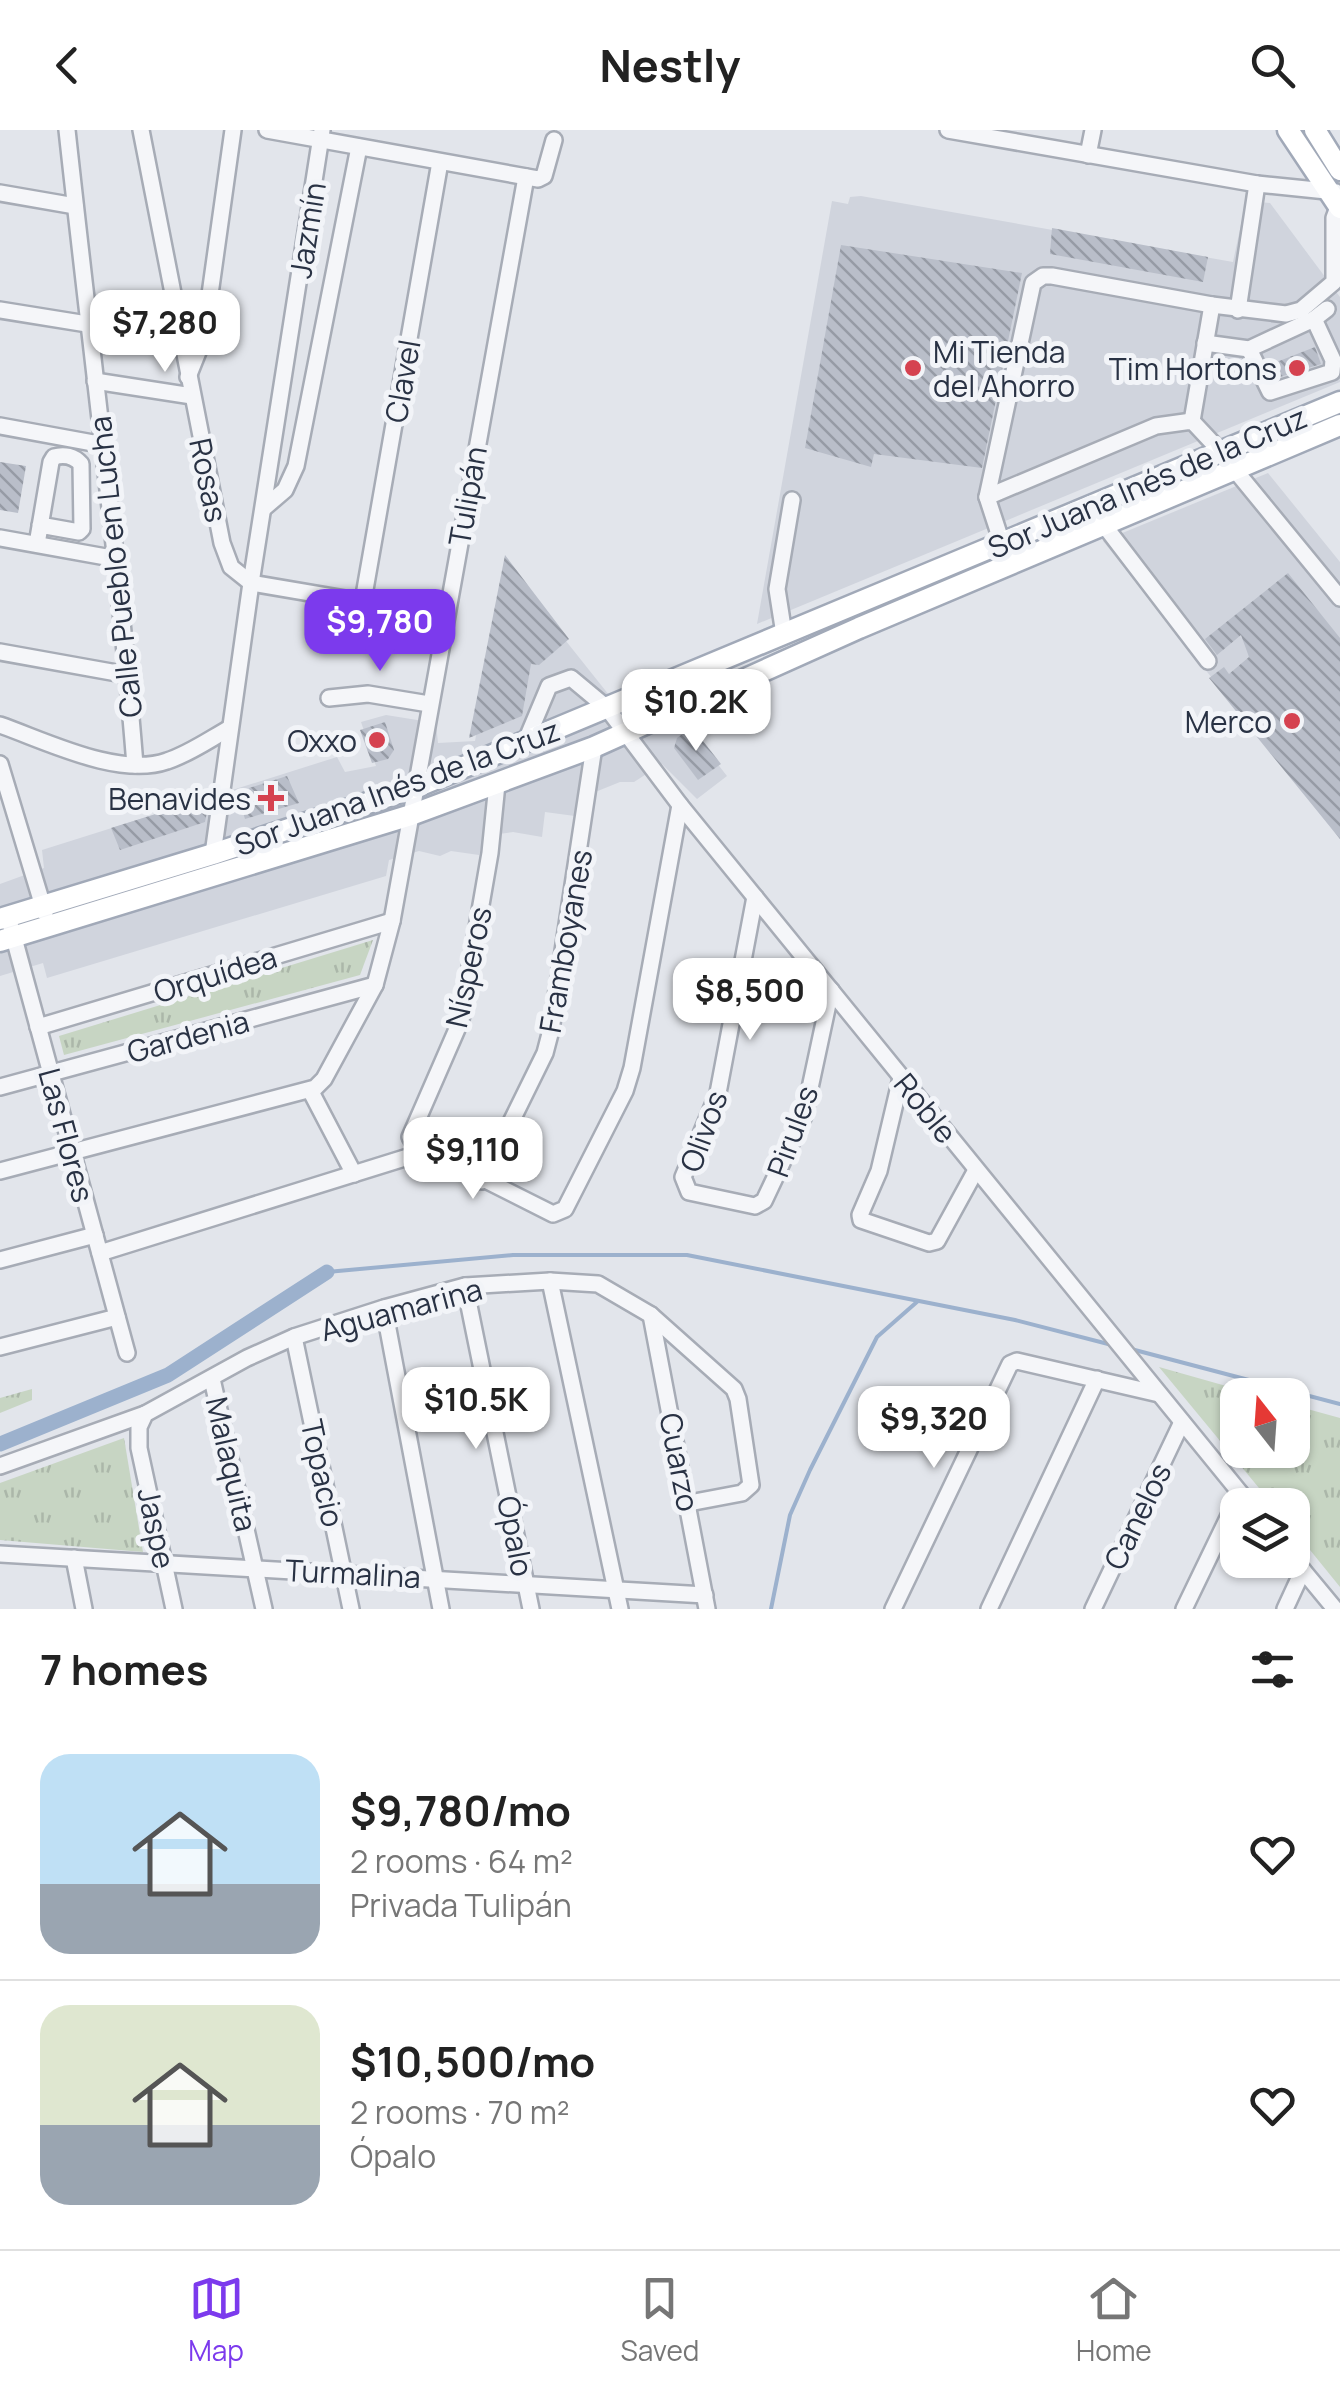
<!DOCTYPE html>
<html lang="en">
<head>
<meta charset="utf-8">
<style>
  body { margin:0; font-family:Manrope,sans-serif; background:#f2f2f2; color:#222; height:100vh; display:flex; flex-direction:column; font-size:38px; white-space:nowrap }
  * { box-sizing:border-box; margin:0 }
  p { font-size:32px; color:#767676 }
  .icon { flex:none; width:55px; height:55px; fill:none; stroke:currentColor; stroke-width:2; stroke-linecap:round; stroke-linejoin:round }
  .map { position:relative; height:1479px; overflow:hidden }
  .side { display:flex; flex-direction:column; background:#fff; flex:1 }
  .side>* { flex:none }
  .needle { width:65px; rotate:343deg }
  .buttons { position:absolute; left:1220px; top:1248px; display:grid; gap:20px }
  .buttons a { display:grid; place-items:center; width:90px; height:90px; border-radius:20px; background:#fff; box-shadow:0 2px 8px #0004; font-size:50px }
  .price { position:absolute; translate:-50% -85px; padding:0 22px; border-radius:20px; background:#fff; color:#222; font-size:32px; line-height:65px; filter:drop-shadow(0 2px 5px #0008) }
  .price::after { content:''; position:absolute; left:50%; top:60px; width:30px; height:22px; margin-left:-15px; background:inherit; clip-path:polygon(0 0,100% 0,50% 100%) }
  .price.current { background:#7c3aed; color:#fff }
  ul { padding:0; list-style:none }
  li { display:flex; align-items:center; gap:30px; height:250px; padding:0 40px }
  li+li { border-top:2px solid #e0e0e0 }
  li span { display:grid; place-items:center; flex:none; width:280px; height:200px; border-radius:30px; color:#555 }
  li>.icon { margin-inline-start:auto }
  span .icon { width:120px; height:120px; fill:#fffc; stroke-width:1 }
  li b { font-size:42px }
  h2 { display:flex; justify-content:space-between; align-items:center; height:120px; padding:0 40px; font-size:42px }
  header { display:flex; justify-content:space-between; align-items:center; height:130px; padding:0 40px; background:#fff; font-size:45px; font-weight:700 }
  .tab-bar { display:flex; justify-content:space-around; align-items:center; height:140px; border-top:2px solid #e0e0e0; background:#fff; font-size:28px; color:#767676 }
  .tab-bar a { display:grid; justify-items:center; gap:5px }
  .tab-bar .current { color:#7c3aed }
  .map>svg:first-child { display:block }
  .built { fill:#d0d4dd }
  .grass { fill:url(#grass-tufts) }
  .lines { fill:none; stroke-linecap:round; stroke-linejoin:round }
  .stream { stroke:#9cb1cd; stroke-width:4 }
  .canal { stroke:#9cb1cd; stroke-width:15 }
  .building { fill:url(#building-back-hatch) }
  .minor-casing { stroke:#a7acb6; stroke-width:20 }
  .major-casing { stroke:#a1a9b8; stroke-width:25 }
  .minor { stroke:#f5f6f9; stroke-width:15 }
  .major { stroke:#fff; stroke-width:20 }
  .poi-dot { fill:#d54250; stroke:#f2f4f8; stroke-width:4 }
  .labels { text-anchor:middle; dominant-baseline:central; stroke-width:10; stroke-linejoin:round; paint-order:stroke }
  .street-label { font-size:30px; fill:#293244; stroke:#f2f4f8 }
  .poi-label { font-size:30px; fill:#293244; stroke:#f2f4f8; text-anchor:end }
</style>
</head>
<body>
<header><svg class="icon" aria-label="back" viewBox="0 0 24 24"><path d="M15 5l-7 7 7 7"/></svg>Nestly<svg class="icon" aria-label="search" viewBox="0 0 24 24"><circle cx="10" cy="10" r="6"/><path d="M15 15l6 6"/></svg></header>
<div class="map">
<svg width="1340" height="1479" viewBox="0 0 1340 1479">
  <defs>
    <pattern id="grass-tufts" width="24" height="20" patternUnits="userSpaceOnUse" patternTransform="scale(2.5)"><rect width="24" height="20" fill="#c7d5c3"/><path d="M3 7l-1-3M5 7V3M7 7l1-3M15 17l-1-3M17 17v-4M19 17l1-3" fill="none" stroke="#abb7a9"/></pattern>
    <pattern id="building-back-hatch" width="6" height="6" patternUnits="userSpaceOnUse" patternTransform="scale(2.5)"><rect width="6" height="6" fill="#b9bec9"/><path d="M-1 5l2 2M0 0l6 6M5-1l2 2" fill="none" stroke="#969ba5"/></pattern>
  </defs>
  <rect width="100%" height="100%" fill="#e2e5eb"/>
  <g class="built">
    <polygon points="861,66 1233,132 1246,71 1270,73 1340,167 1340,252 757,494 832,71 848,74 850,67"/>
    <polygon points="1268,343 1340,432 1340,709 1103,411"/>
    <polygon points="507,437 609,565 684,591 727,646 697,669 662,634 634,652 620,652 578,669 575,686 545,682 542,707 513,702 485,706 479,725 451,721 440,726 419,721 389,730 386,746 47,848 43,833 0,846 0,754 44,738 42,720 337,627 345,642 376,636 361,592 386,585 436,593 438,613 475,611"/>
  </g>
  <g class="grass">
    <polygon points="373,810 360,845 64,925 59,906"/>
    <polygon points="1159,1237 1258,1265 1238,1265 1238,1320 1292,1320 1293,1275 1340,1288 1340,1457 1293,1399 1292,1375 1273,1375"/>
    <polygon points="32,1259 32,1270 0,1283 0,1268"/>
    <polygon points="124,1308 143,1422 0,1410 0,1353"/>
  </g>
  <g class="lines">
    <g class="stream">
      <polyline points="327,1142 513,1125 687,1125 1015,1190 1112,1215"/>
      <polyline points="1131,1219 1340,1274"/>
      <polyline points="771,1479 790,1385 810,1340 877,1207 918,1171"/>
    </g>
    <polyline class="canal" points="0,1314 168,1245 327,1142"/>
  </g>
  <g class="building">
    <polygon points="1052,98 1208,127 1203,152 1050,124"/>
    <polygon points="841,115 1022,143 982,338 874,324 871,337 805,318"/>
    <polygon points="1315,217 1321,234 1280,247 1274,233"/>
    <polygon points="0,332 26,336 18,383 0,380"/>
    <polygon points="505,425 569,509 539,535 531,534 522,586 469,608"/>
    <polygon points="1288,443 1340,508 1340,709 1209,548 1224,537 1229,544 1249,527 1241,505 1217,525 1205,509"/>
    <polygon points="385,592 394,620 388,629 372,633 360,600"/>
    <polygon points="692,597 721,634 698,650 674,618 677,608"/>
    <polygon points="287,646 299,673 245,689 239,670 251,665 249,658"/>
    <polygon points="210,667 205,692 120,720 111,698"/>
  </g>
  <g class="lines">
    <defs>
      <g id="minor">
        <path d="M67,0C90,212 118,423 135,635"/>
        <polyline points="141,0 222,413 231,437 251,453 445,486"/>
        <polyline points="267,0 538,49 544,46 554,10"/>
        <polyline points="948,0 1257,54 1336,62"/>
        <polyline points="1088,25 1093,0"/>
        <polyline points="0,63 75,76"/>
        <polyline points="0,180 87,194"/>
        <polyline points="1238,180 1257,54"/>
        <polyline points="1205,213 1249,219 1314,189 1327,179"/>
        <polyline points="1249,219 1270,262 1332,242 1333,230 1314,189"/>
        <polyline points="188,247 204,207 233,0"/>
        <polyline points="95,251 192,266"/>
        <polyline points="1192,291 1212,175"/>
        <polyline points="0,296 104,315"/>
        <polyline points="1235,340 1340,468"/>
        <polyline points="987,367 1033,153 1043,146 1052,146 1212,175 1286,184 1301,180 1334,152 1334,88 1340,72"/>
        <polyline points="264,378 285,360 296,336 359,17"/>
        <polyline points="1104,395 1208,531"/>
        <polyline points="0,408 117,429"/>
        <polyline points="1002,413 987,367 1156,296 1192,291 1221,322"/>
        <path d="M37,414L51,332L54,327C64,324 74,326 81,334L82,399L79,402L40,395"/>
        <polyline points="363,471 440,32"/>
        <polyline points="784,504 777,459 792,370"/>
        <polyline points="0,522 128,545"/>
        <polyline points="329,568 368,564 429,574"/>
        <path d="M0,595C46,611 119,648 167,631C189,624 210,609 230,598"/>
        <polyline points="525,613 549,556 571,548 607,578 680,675 1250,1375"/>
        <polyline points="0,634 45,783"/>
        <polyline points="497,654 490,723 461,890 410,1007 414,1014 553,1084 565,1079 625,961 632,938 680,675"/>
        <polyline points="213,724 251,453 322,0"/>
        <polyline points="755,767 718,963 683,1047 689,1062 755,1076 764,1071 804,986 831,860"/>
        <polyline points="11,797 127,1223"/>
        <polyline points="38,897 392,791"/>
        <polyline points="901,948 879,1041 860,1085 861,1090 929,1113 937,1111 976,1040"/>
        <polyline points="0,957 375,855"/>
        <polyline points="310,960 354,1044"/>
        <polyline points="0,1041 315,958 324,949 375,855 392,791 526,47"/>
        <polyline points="482,1051 545,923 551,900 594,617"/>
        <polyline points="100,1123 427,1021"/>
        <polyline points="0,1130 95,1105"/>
        <polyline points="550,1151 620,1479"/>
        <polyline points="465,1156 531,1479"/>
        <polyline points="384,1178 441,1479"/>
        <polyline points="651,1185 707,1479"/>
        <polyline points="294,1207 351,1479"/>
        <polyline points="0,1217 117,1187"/>
        <polyline points="212,1249 264,1479"/>
        <polyline points="0,1336 145,1284"/>
        <polyline points="0,1424 705,1465"/>
        <polyline points="1292,1427 1335,1479"/>
        <polyline points="74,1428 84,1479"/>
        <polyline points="174,1479 139,1318 139,1297 145,1284 247,1228 294,1207 384,1178 465,1156 550,1151 598,1154 651,1185 734,1259 738,1269 751,1355 742,1363 689,1373"/>
        <polyline points="893,1479 1010,1234 1017,1231 1159,1264"/>
        <polyline points="989,1479 1097,1249"/>
        <polyline points="1093,1479 1182,1292"/>
        <polyline points="1184,1479 1240,1363"/>
        <polyline points="1285,1479 1303,1440"/>
      </g>
      <g id="major">
        <polyline points="1288,0 1340,78"/>
        <polyline points="1315,0 1340,40"/>
        <polyline points="0,789 213,724 416,657 1340,272"/>
        <polyline points="0,811 411,685 594,617 859,498 1340,295"/>
      </g>
    </defs>
    <use href="#minor" class="minor-casing"/>
    <use href="#major" class="major-casing"/>
    <use href="#minor" class="minor"/>
    <use href="#major" class="major"/>
  </g>
  <g class="poi-dot">
    <circle cx="913" cy="238" r="10"/>
    <circle cx="1297" cy="238" r="10"/>
    <circle cx="1292" cy="591" r="10"/>
    <circle cx="377" cy="610" r="10"/>
    <path d="M266 653h10v10h10v10h-10v10h-10v-10h-10v-10h10z"/>
  </g>
  <g class="labels">
    <g class="street-label">
      <text transform="translate(307 100) rotate(-81)">Jazmín</text>
      <text transform="translate(402 251) rotate(-80)">Clavel</text>
      <text transform="translate(209 350) rotate(78)">Rosas</text>
      <text transform="translate(1147 352) rotate(-23)">Sor Juana Inés de la Cruz</text>
      <text transform="translate(467 366) rotate(-80)">Tulipán</text>
      <text transform="translate(115 437) rotate(-96)">Calle Pueblo en Lucha</text>
      <text transform="translate(397 657) rotate(-20)">Sor Juana Inés de la Cruz</text>
      <text transform="translate(565 811) rotate(-80)">Framboyanes</text>
      <text transform="translate(468 837) rotate(-78)">Nísperos</text>
      <text transform="translate(215 844) rotate(-17)">Orquídea</text>
      <text transform="translate(188 906) rotate(-15)">Gardenia</text>
      <text transform="translate(926 978) rotate(51)">Roble</text>
      <text transform="translate(703 1001) rotate(-70)">Olivos</text>
      <text transform="translate(792 1001) rotate(-70)">Pirules</text>
      <text transform="translate(67 1005) rotate(75)">Las Flores</text>
      <text transform="translate(401 1179) rotate(-15)">Aguamarina</text>
      <text transform="translate(680 1332) rotate(79)">Cuarzo</text>
      <text transform="translate(232 1334) rotate(77)">Malaquita</text>
      <text transform="translate(323 1343) rotate(78)">Topacio</text>
      <text transform="translate(1137 1386) rotate(-64)">Canelos</text>
      <text transform="translate(157 1398) rotate(78)">Jaspe</text>
      <text transform="translate(516 1406) rotate(79)">Ópalo</text>
      <text transform="translate(353 1443) rotate(3)">Turmalina</text>
    </g>
    <g class="poi-label">
      <text x="933" y="221" text-anchor="start">Mi Tienda<tspan x="933" dy="34">del Ahorro</tspan></text>
      <text x="1277" y="238">Tim Hortons</text>
      <text x="1272" y="591">Merco</text>
      <text x="357" y="610">Oxxo</text>
      <text x="251" y="668">Benavides</text>
    </g>
  </g>
</svg>
<div class="buttons">
<a><svg class="needle" viewBox="-14 -14 28 28"><path d="M0-13l5 13h-10z" fill="#e53935"/><path d="M0 13l5-13h-10z" fill="#767676"/></svg></a>
<a><svg class="icon" aria-label="layers" viewBox="0 0 24 24"><path d="M12 4l9 5-9 5-9-5zM3 14l9 5 9-5"/></svg></a>
</div>
<b class="price" style="left:165px;top:245px">$7,280</b>
<b class="price current" style="left:380px;top:544px">$9,780</b>
<b class="price" style="left:696px;top:624px">$10.2K</b>
<b class="price" style="left:750px;top:913px">$8,500</b>
<b class="price" style="left:473px;top:1072px">$9,110</b>
<b class="price" style="left:476px;top:1322px">$10.5K</b>
<b class="price" style="left:934px;top:1341px">$9,320</b>
</div>
<section class="side">
<h2>7 homes<svg class="icon" aria-label="filters" viewBox="0 0 24 24"><path d="M4 7h16M4 17h16"/><circle cx="9" cy="7" r="2"/><circle cx="15" cy="17" r="2"/></svg></h2>
<ul>
<li><span style="background:linear-gradient(#bfe0f5 65%,#9aa5b1 0)"><svg class="icon" aria-label="home" viewBox="0 0 24 24"><path d="M3 11l9-7 9 7M6 9v11h12V9"/></svg></span><div><b>$9,780/mo</b><p>2 rooms · 64 m²</p><p>Privada Tulipán</p></div><svg class="icon" aria-label="heart" viewBox="0 0 24 24"><path d="M12 20l-8-8c-3-5 5-10 8-4 3-6 11-1 8 4z"/></svg></li>
<li><span style="background:linear-gradient(#dfe7d0 60%,#9aa5b1 0)"><svg class="icon" aria-label="home" viewBox="0 0 24 24"><path d="M3 11l9-7 9 7M6 9v11h12V9"/></svg></span><div><b>$10,500/mo</b><p>2 rooms · 70 m²</p><p>Ópalo</p></div><svg class="icon" aria-label="heart" viewBox="0 0 24 24"><path d="M12 20l-8-8c-3-5 5-10 8-4 3-6 11-1 8 4z"/></svg></li>
</ul>
</section>
<nav class="tab-bar">
<a class="current"><svg class="icon" aria-label="map" viewBox="0 0 24 24"><path d="M3 6l6-2 6 2 6-2v14l-6 2-6-2-6 2zM9 4v14M15 6v14"/></svg>Map</a>
<a><svg class="icon" aria-label="saved" viewBox="0 0 24 24"><path d="M7 4h10v16l-5-4-5 4z"/></svg>Saved</a>
<a><svg class="icon" aria-label="home" viewBox="0 0 24 24"><path d="M3 11l9-7 9 7M6 9v11h12V9"/></svg>Home</a>
</nav>
</body>
</html>
